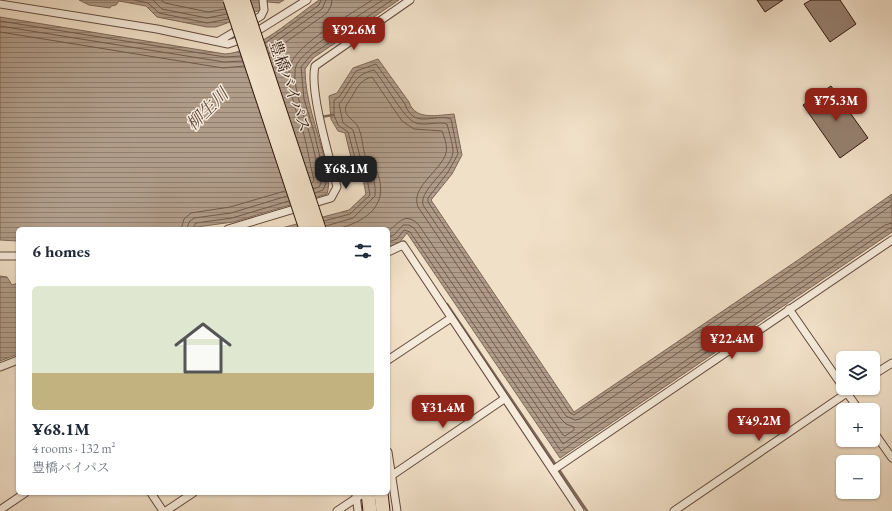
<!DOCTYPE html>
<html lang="en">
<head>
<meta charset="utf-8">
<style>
  body { margin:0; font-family:"EB Garamond","Noto Serif JP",serif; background:#f2f2f3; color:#1f2937; height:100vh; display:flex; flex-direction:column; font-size:15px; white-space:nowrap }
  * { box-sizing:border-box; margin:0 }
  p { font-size:13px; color:#747a83 }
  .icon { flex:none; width:22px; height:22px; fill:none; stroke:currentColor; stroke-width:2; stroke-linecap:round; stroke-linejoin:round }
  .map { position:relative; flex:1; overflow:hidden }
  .sheet { position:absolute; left:16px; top:227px; width:374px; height:268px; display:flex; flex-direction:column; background:#fff; border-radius:6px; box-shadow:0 1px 3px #0004 }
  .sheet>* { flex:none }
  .controls { position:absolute; left:836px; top:351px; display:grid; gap:8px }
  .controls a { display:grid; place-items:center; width:44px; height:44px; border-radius:6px; background:#fff; box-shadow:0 1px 3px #0004; font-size:20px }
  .price { position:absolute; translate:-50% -34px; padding:0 9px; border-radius:8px; background:#8f2418; color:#fff; font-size:13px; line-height:26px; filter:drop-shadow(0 1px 2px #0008) }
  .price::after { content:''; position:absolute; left:50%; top:24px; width:12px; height:9px; margin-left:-6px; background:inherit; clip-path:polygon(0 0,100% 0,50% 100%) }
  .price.current { background:#222; color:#fff }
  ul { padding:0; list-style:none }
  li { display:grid; align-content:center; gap:8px; height:212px; padding:0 16px }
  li+li { border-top:1px solid #e0e1e3 }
  li span { display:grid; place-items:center; height:124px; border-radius:6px; color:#555 }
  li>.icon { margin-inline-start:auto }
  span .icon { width:72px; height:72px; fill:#fffc; stroke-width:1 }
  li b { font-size:17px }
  h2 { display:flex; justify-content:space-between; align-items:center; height:48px; padding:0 16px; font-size:17px }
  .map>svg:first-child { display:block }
  .water { fill:url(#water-rules); stroke:#7e6758 }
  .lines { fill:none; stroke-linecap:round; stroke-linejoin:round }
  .shore { stroke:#715a4c; stroke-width:1 }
  .stream { stroke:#7e6758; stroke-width:2.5 }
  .building { fill:#95806f; stroke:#32180e }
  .street-casing { stroke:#624a3c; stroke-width:9 }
  .highway-casing { stroke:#32180e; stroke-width:15 }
  .street { stroke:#f6ebdb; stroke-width:7 }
  .highway { stroke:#f1e0c8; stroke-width:13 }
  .highway-bridge-casing { stroke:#32180e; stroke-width:15; stroke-linecap:butt }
  .highway-bridge { stroke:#f1e0c8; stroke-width:13 }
  .labels { text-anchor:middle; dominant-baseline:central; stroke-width:3; stroke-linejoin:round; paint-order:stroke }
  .street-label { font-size:16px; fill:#32180e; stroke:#f6ebdb }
  .water-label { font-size:17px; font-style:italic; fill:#644d3f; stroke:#f6ebdb }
</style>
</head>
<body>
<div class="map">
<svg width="892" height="511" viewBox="0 0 892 511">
  <defs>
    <pattern id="water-rules" width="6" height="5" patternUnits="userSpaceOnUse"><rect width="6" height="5" fill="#b09c89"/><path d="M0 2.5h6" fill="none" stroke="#907e6e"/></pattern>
  </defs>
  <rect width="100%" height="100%" fill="#f1e0c8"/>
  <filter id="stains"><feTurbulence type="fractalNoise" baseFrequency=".005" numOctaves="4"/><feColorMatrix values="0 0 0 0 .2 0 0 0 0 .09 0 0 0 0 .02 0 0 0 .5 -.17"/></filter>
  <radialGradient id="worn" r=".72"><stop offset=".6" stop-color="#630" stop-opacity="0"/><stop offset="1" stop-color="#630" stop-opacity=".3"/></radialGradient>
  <g class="water">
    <polygon points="79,0 284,0 279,3 268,2 260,10 241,18 216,27 207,27 157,17 146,6 119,1 116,5 111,6 110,8 89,5"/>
    <path d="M319,0H399L313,58L305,69C305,99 317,128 324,157C327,170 331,181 327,194L233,222L182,229H18V241L0,240V17L225,54C257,52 293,18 319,0Z"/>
    <path d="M378,59L409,102C415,121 438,115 454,114L462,155L452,174L431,200L574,412L801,258L892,194V232L560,458L407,233L399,243L388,247V229H278L349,210L366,194L362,174H355L345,133L338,131L331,119L329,96L337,93L353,68Z"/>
    <polygon points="0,276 7,277 12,285 18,283 18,354 0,361"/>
  </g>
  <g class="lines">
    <g class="shore">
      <polyline points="134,0 148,3 159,13 207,23 228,19"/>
      <polyline points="153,0 162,9 207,18 227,14"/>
      <polyline points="161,0 165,3 208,12 225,9"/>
      <polyline points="0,21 225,57 241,56"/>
      <polyline points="0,26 224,62 242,61"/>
      <polyline points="0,32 223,68 244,66"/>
      <polyline points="265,43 319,5 321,0"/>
      <polyline points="267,48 322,9 326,0"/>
      <polyline points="269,54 327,13 331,6 332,0"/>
      <path d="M312,183L314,180C310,165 308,150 304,135C299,118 282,77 292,61C305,39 350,15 372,0"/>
      <path d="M313,189L319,187L321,183C317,166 314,148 309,132C304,115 291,84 296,66C301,50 366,11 383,0"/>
      <polyline points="315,193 323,190 326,183 314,132 304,99 301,67 311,55 392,0"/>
      <path d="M324,221L350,214L370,195L366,173L358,169L348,132L338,125L334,115V100L340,96L356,71L376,64L405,104C414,130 434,113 451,119L458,154L448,172L428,198V202L570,413L574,415L804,261L892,199"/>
      <path d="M326,226L353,218L375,196C376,184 373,169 362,164L353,130L343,123L339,104C352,89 352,75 374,70C385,82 404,120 416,123C426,126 438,121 447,124C449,132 453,144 453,152C452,169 419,189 423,205L566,416L575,420L580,419L806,266L892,205"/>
      <polyline points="181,229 184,219 191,213 230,207 285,191"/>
      <polyline points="187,229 189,222 194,218 231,213 287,196"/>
      <polyline points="192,229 196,223 232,218 289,201"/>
      <path d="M337,229C368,221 391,204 376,169C374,164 368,162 366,158C362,148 363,135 357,125C353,119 343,116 346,106C348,102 352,97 354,93C358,85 363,79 372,77L402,121L414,129L442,131C444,136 448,147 446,153C441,171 410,187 418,207L561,419L566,424L574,427V430L565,436L563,435L418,224C404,211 399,224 388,231"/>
      <polyline points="388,237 394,235 403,225 409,225 414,228 563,444 885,225 892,223"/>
      <polyline points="388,242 397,239 404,230 410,232 561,451 888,229 892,228"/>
    </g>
    <g class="stream">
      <polyline points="321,117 333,115"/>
      <polyline points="447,304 587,511"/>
    </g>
  </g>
  <g class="building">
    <polygon points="757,0 783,0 765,12"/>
    <polygon points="811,0 840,0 856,24 830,42 804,4"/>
    <polygon points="831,86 868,138 840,158 803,105"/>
  </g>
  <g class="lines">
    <defs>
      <g id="street">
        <polyline points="0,4 157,29 228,44 246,38 307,0"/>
        <polyline points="219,41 261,16 264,10 263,0"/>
        <path d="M228,229L331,198L337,187C330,159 309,91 315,66L410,0"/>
        <polyline points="388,252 403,245 580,511"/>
        <polyline points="0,256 18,256"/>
        <polyline points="789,309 843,387"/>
        <polyline points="388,360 451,318"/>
        <polyline points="0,367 18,360"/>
        <polyline points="873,375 892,363"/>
        <polyline points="845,390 859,410"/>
        <polyline points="873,431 892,458"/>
        <polyline points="388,452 397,511"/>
        <polyline points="553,470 892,240"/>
        <polyline points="388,478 504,399"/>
        <polyline points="151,493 163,511"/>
        <polyline points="356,495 358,511"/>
        <polyline points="0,510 25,493"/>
        <polyline points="166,511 193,493"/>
        <polyline points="337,511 364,493"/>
        <polyline points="674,511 854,388"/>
      </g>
      <g id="highway">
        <polyline points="368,493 370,511"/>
        <polyline points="381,493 383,511"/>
      </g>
    </defs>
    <use href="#street" class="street-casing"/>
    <use href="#highway" class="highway-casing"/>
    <use href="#street" class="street"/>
    <use href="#highway" class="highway"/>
    <defs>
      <g id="highway-bridge">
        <polyline points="230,0 306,229"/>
        <polyline points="243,0 319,229"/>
      </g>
    </defs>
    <use href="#highway-bridge" class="highway-bridge-casing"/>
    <use href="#highway-bridge" class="highway-bridge"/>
  </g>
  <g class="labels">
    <g class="street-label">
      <text transform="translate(290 86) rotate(71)">豊橋バイパス</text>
    </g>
    <g class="water-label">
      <text transform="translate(207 109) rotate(-45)">柳生川</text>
    </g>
  </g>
  <rect width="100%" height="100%" filter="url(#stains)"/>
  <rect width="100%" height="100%" fill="url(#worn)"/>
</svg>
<div class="controls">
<a><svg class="icon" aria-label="layers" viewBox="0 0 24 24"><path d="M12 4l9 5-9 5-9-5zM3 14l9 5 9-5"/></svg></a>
<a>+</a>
<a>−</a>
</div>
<b class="price" style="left:354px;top:51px">¥92.6M</b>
<b class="price" style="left:836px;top:122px">¥75.3M</b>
<b class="price current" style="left:346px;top:190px">¥68.1M</b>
<b class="price" style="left:732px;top:360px">¥22.4M</b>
<b class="price" style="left:443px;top:429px">¥31.4M</b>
<b class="price" style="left:759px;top:442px">¥49.2M</b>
<section class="sheet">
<h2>6 homes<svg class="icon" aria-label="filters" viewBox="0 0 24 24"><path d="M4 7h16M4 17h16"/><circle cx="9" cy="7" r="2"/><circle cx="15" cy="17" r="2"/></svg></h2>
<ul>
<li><span style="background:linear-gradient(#dfe7d0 70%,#c2b280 0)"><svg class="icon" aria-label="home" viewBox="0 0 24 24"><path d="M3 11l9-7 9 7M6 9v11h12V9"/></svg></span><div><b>¥68.1M</b><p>4 rooms · 132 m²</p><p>豊橋バイパス</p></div></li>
</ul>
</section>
</div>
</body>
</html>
